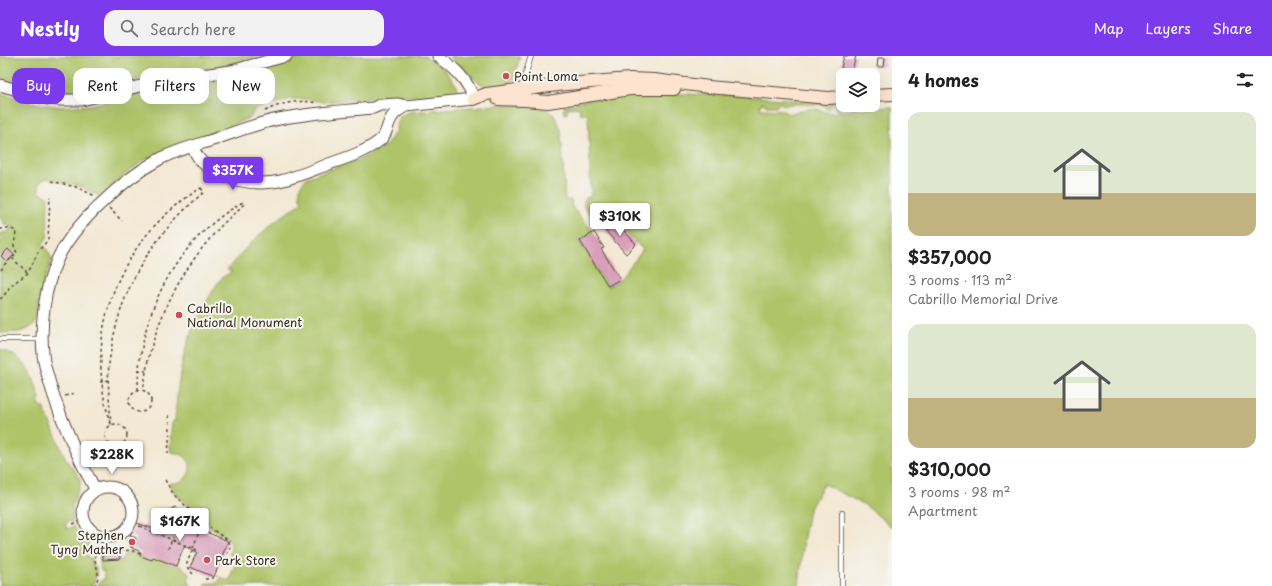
<!DOCTYPE html>
<html lang="en">
<head>
<meta charset="utf-8">
<style>
  body { margin:0; font-family:"Playpen Sans",sans-serif; background:#f2f2f2; color:#202124; height:100vh; display:flex; flex-direction:column; font-size:15px; white-space:nowrap }
  * { box-sizing:border-box; margin:0 }
  p { font-size:13px; color:#757577 }
  .icon { flex:none; width:22px; height:22px; fill:none; stroke:currentColor; stroke-width:2; stroke-linecap:round; stroke-linejoin:round }
  .map { position:relative; flex:1; overflow:hidden }
  .side { display:flex; flex-direction:column; background:#fff; width:380px }
  .side>* { flex:none }
  .guide { position:absolute; left:12px; top:12px; width:380px; height:36px; display:flex; gap:8px }
  .controls { position:absolute; left:836px; top:12px; display:grid; gap:8px }
  .controls a { display:grid; place-items:center; width:44px; height:44px; border-radius:8px; background:#fff; box-shadow:0 4px 16px #0002; font-size:20px }
  .price { position:absolute; translate:-50% -34px; padding:0 9px; border-radius:4px; background:#fff; color:#222; font-size:13px; line-height:26px; filter:drop-shadow(0 1px 2px #0008) }
  .price::after { content:''; position:absolute; left:50%; top:24px; width:12px; height:9px; margin-left:-6px; background:inherit; clip-path:polygon(0 0,100% 0,50% 100%) }
  .price.on { background:#7c3aed; color:#fff }
  ul { padding:0; list-style:none }
  li { display:grid; align-content:center; gap:8px; height:212px; padding:0 16px }
  li span { display:grid; place-items:center; height:124px; border-radius:12px; color:#555 }
  li>.icon { margin-inline-start:auto }
  span .icon { width:72px; height:72px; fill:#fffc; stroke-width:1 }
  li b { font-size:17px }
  h2 { display:flex; justify-content:space-between; align-items:center; height:48px; padding:0 16px; font-size:17px }
  .tag { padding:0 14px; border-radius:12px; background:#fff; box-shadow:0 4px 16px #0002; font-size:14px; line-height:36px }
  .tag.on { background:#7c3aed; color:#fff }
  header { display:flex; align-items:center; gap:24px; box-sizing:border-box; height:56px; padding:0 20px; background:#7c3aed; color:#fff }
  header strong { font-size:19px }
  nav { display:flex; gap:22px; margin-inline-start:auto; font-size:14px }
  .search { width:280px; height:36px; background:#f2f2f2; display:flex; align-items:center; gap:10px; box-sizing:border-box; padding:0 14px; border-radius:12px; color:#757577; font-size:15px }
  main { display:flex; flex:1; min-height:0 }
  .map>svg:first-child { display:block }
  .green { fill:#afc469; stroke:#757744 }
  .building { fill:#d89eba }
  .lines { fill:none; stroke-linecap:round; stroke-linejoin:round }
  .service-casing { stroke:#574639; stroke-width:6 }
  .tertiary-casing { stroke:#574639; stroke-width:13 }
  .secondary-casing { stroke:#574639; stroke-width:14 }
  .path { stroke:#574639; stroke-width:1.5; stroke-dasharray:3 3; stroke-linecap:butt }
  .service { stroke:#fff; stroke-width:4.5 }
  .tertiary { stroke:#fff; stroke-width:11 }
  .secondary { stroke:#fde4d1; stroke-width:12 }
  .poi-dot { fill:#d1495b; stroke:#f6f6f2; stroke-width:1.5 }
  .labels { text-anchor:middle; dominant-baseline:central; stroke-width:4; stroke-linejoin:round; paint-order:stroke }
  .poi-label { font-size:12px; fill:#3b2a1e; stroke:#f6f6f2; text-anchor:start }
</style>
</head>
<body>
<header>
<strong>Nestly</strong>
<div class="search"><svg class="icon" aria-label="search" viewBox="0 0 24 24"><circle cx="10" cy="10" r="6"/><path d="M15 15l6 6"/></svg>Search here</div>
<nav><a>Map</a><a>Layers</a><a>Share</a></nav>
</header>
<main>
<div class="map">
<svg width="892" height="530" viewBox="0 0 892 530">
  <rect width="100%" height="100%" fill="#f6f6f2"/>
  <filter id="ink" filterUnits="userSpaceOnUse"><feTurbulence type="fractalNoise" baseFrequency=".025" numOctaves="2"/><feDisplacementMap in="SourceGraphic" scale="8" xChannelSelector="R" yChannelSelector="G"/><feConvolveMatrix kernelMatrix="1 2 1 2 8 2 1 2 1" color-interpolation-filters="sRGB"/></filter>
  <filter id="wash" filterUnits="userSpaceOnUse"><feTurbulence type="fractalNoise" baseFrequency=".012" numOctaves="4" result="noise"/><feDisplacementMap in="SourceGraphic" scale="16" xChannelSelector="R" yChannelSelector="G"/><feGaussianBlur stdDeviation="0.9" result="paint"/><feColorMatrix in="noise" values="0 0 0 0 0 0 0 0 0 0 0 0 0 0 0 0 0 1.4 0 .05"/><feComposite in="paint" operator="in"/></filter>
  <g filter="url(#wash)">
    <rect width="100%" height="100%" fill="#f3e8d3"/>
    <g class="green">
      <polygon points="0,0 261,0 246,5 212,12 178,15 138,24 89,37 74,39 58,38 43,35 0,23"/>
      <path d="M305,0H425L445,14L456,29L457,35L453,39L400,40L323,46L308,43H291L254,54L251,61L230,70L173,90L144,104L99,139C93,138 89,135 84,132C71,127 59,125 46,122L39,127V136L48,141L47,182L42,189L46,192L52,203L43,227L39,247L38,261L35,268L28,273L19,276L0,277V177L8,176L12,169L4,168L0,161V37L39,48L61,51L92,49L168,29L222,23L278,10Z"/>
      <polygon points="449,0 520,0 514,23 507,29 489,32 478,26"/>
      <path d="M646,37L725,39L829,46H843V49H854V53L843,52L838,54L835,53V50L830,49L829,53L825,52L823,49L790,48L786,49L779,47L776,50H766L764,47L760,48L761,53L782,54L788,58C797,56 810,50 820,54C827,56 827,57 835,57L837,55H853L855,53L892,51V471L865,449L824,428L809,454L804,481L799,530H205L207,527H218L220,521L229,525L236,506L232,505L234,501L229,498L231,493V488L229,483L210,471L205,460L194,454L181,444L169,429L170,427C186,430 198,410 184,400C180,397 175,397 171,396L170,390L172,365H175C178,318 184,280 210,240C213,235 216,228 220,224C223,220 228,219 232,215L227,214C249,187 272,165 302,147C298,136 299,128 308,121L361,103L386,90L396,75L397,66L400,61L404,58L410,56L507,48L534,49L547,53L554,59L561,73L565,144H571L572,151L593,176L579,185L608,231L620,223L643,194L615,163L609,167L607,166L610,161L603,156L596,165L584,151V145L586,142L591,140L588,58H580L579,51L567,52V58L564,57L563,53C569,43 632,39 646,37Z"/>
      <path d="M0,293C28,303 32,317 40,343L38,344L41,351H43L66,403C70,410 76,415 79,421C83,431 76,437 73,446C71,452 72,459 73,465L66,466V472L68,473L74,470L80,480L88,486L90,496L87,499L89,502H91L93,511H96C97,518 96,525 91,530H0Z"/>
      <path d="M101,494L103,506L122,504L124,499L130,496L153,506L155,501C169,505 180,506 190,519L188,524L191,530H97L100,525H103L104,521V515H101L99,496Z"/>
    </g>
    <g id="blocks">
      <g class="building">
        <polygon points="844,0 856,0 852,15 841,12"/>
        <polygon points="878,2 885,2 884,11 877,11"/>
        <polygon points="614,164 636,188 626,198 604,173"/>
        <polygon points="594,176 604,192 601,193 620,223 608,230 580,185"/>
        <polygon points="8,193 14,199 7,206 1,200"/>
        <polygon points="174,451 187,456 185,461 198,466 196,472 228,485 214,521 190,511 197,496 184,490 176,510 153,501 152,504 140,500 141,496 132,492 136,482 130,479 137,467 156,474 164,454 171,457"/>
        <polygon points="119,492 120,503 103,504 102,494"/>
      </g>
    </g>
  </g>
  <g filter="url(#ink)">
    <use href="#blocks" fill-opacity="0" stroke="#574639" stroke-width="1"/>
    <g class="lines">
      <defs>
        <g id="service">
          <polyline points="521,33 531,0"/>
          <polyline points="0,283 42,283"/>
          <polyline points="842,530 842,457"/>
        </g>
        <g id="tertiary">
          <polyline points="0,29 49,43 61,44 82,44 165,24 231,15 286,0"/>
          <path d="M192,91C195,96 198,102 202,106C219,125 257,130 280,125C297,121 313,114 329,108C346,102 365,96 379,85C386,80 386,74 389,67C392,58 398,54 406,50"/>
          <circle cx="108" cy="456" r="25"/>
          <path d="M95,433C76,398 59,360 48,321C46,313 43,305 43,297C40,267 45,231 57,204C73,168 124,123 158,104C176,94 198,89 218,82C238,75 258,67 279,63C310,57 342,55 373,52L380,49L398,48L406,50L426,48L473,43C469,24 453,11 438,0"/>
        </g>
        <g id="secondary">
          <polyline points="873,39 892,38"/>
          <polyline points="473,43 486,38 566,28 630,23 654,24 709,31 828,42 843,41"/>
          <polyline points="498,43 525,44 548,46 630,33 674,33"/>
        </g>
      </defs>
      <use href="#service" class="service-casing"/>
      <use href="#tertiary" class="tertiary-casing"/>
      <use href="#secondary" class="secondary-casing"/>
      <g class="path">
        <path d="M265,55C281,47 300,43 317,47"/>
        <polyline points="51,125 76,131 95,140"/>
        <path d="M201,132L204,136C149,183 118,235 109,308C107,328 110,349 111,369C81,277 119,182 201,132Z"/>
        <polyline points="109,152 122,165"/>
        <polyline points="0,173 9,172 16,175 14,190 17,197 4,209 0,216"/>
        <polyline points="12,202 28,217"/>
        <polyline points="0,243 3,241 11,229 28,217 39,194 48,184 50,141"/>
        <polyline points="138,314 146,315"/>
        <polyline points="100,326 110,324"/>
        <circle cx="140" cy="345" r="11"/>
        <path d="M138,334C138,258 176,184 243,146L244,148C237,155 229,162 222,169C186,207 160,254 148,304C146,314 145,324 143,334"/>
        <polyline points="65,340 75,337"/>
        <circle cx="116" cy="379" r="11"/>
        <polyline points="168,398 170,373 169,359"/>
        <path d="M91,404C103,401 113,395 119,411"/>
        <polyline points="165,424 174,439 188,452 197,460 204,463 209,471 229,485 230,492 227,498"/>
        <polyline points="186,458 199,465 202,469 208,471"/>
        <polyline points="73,468 76,467"/>
        <polyline points="139,470 197,494"/>
        <polyline points="159,478 170,452 173,453"/>
        <polyline points="127,484 131,490 131,494"/>
        <polyline points="168,493 173,481"/>
        <polyline points="120,495 131,494 140,498"/>
        <polyline points="193,518 186,510 204,463"/>
        <polyline points="205,523 214,522 217,520"/>
        <path d="M94,530C101,521 97,514 95,504C95,500 96,495 96,490"/>
      </g>
      <use href="#service" class="service"/>
      <use href="#tertiary" class="tertiary"/>
      <use href="#secondary" class="secondary"/>
    </g>
  </g>
  <g class="poi-dot">
    <circle cx="506" cy="20" r="4"/>
    <circle cx="179" cy="259" r="4"/>
    <circle cx="132" cy="486" r="4"/>
    <circle cx="207" cy="504" r="4"/>
  </g>
  <g class="labels">
    <g class="poi-label">
      <text x="514" y="20">Point Loma</text>
      <text x="187" y="252">Cabrillo<tspan x="187" dy="14">National Monument</tspan></text>
      <text x="124" y="479" text-anchor="end">Stephen<tspan x="124" dy="14">Tyng Mather</tspan></text>
      <text x="215" y="504">Park Store</text>
    </g>
  </g>
</svg>
<div class="controls">
<a><svg class="icon" aria-label="layers" viewBox="0 0 24 24"><path d="M12 4l9 5-9 5-9-5zM3 14l9 5 9-5"/></svg></a>
</div>
<b class="price on" style="left:233px;top:135px">$357K</b>
<b class="price" style="left:620px;top:181px">$310K</b>
<b class="price" style="left:112px;top:419px">$228K</b>
<b class="price" style="left:180px;top:486px">$167K</b>
<div class="guide">
<a class="tag on">Buy</a>
<a class="tag">Rent</a>
<a class="tag">Filters</a>
<a class="tag">New</a>
</div>
</div>
<section class="side">
<h2>4 homes<svg class="icon" aria-label="filters" viewBox="0 0 24 24"><path d="M4 7h16M4 17h16"/><circle cx="9" cy="7" r="2"/><circle cx="15" cy="17" r="2"/></svg></h2>
<ul>
<li><span style="background:linear-gradient(#dfe7d0 65%,#c2b280 0)"><svg class="icon" aria-label="home" viewBox="0 0 24 24"><path d="M3 11l9-7 9 7M6 9v11h12V9"/></svg></span><div><b>$357,000</b><p>3 rooms · 113 m²</p><p>Cabrillo Memorial Drive</p></div></li>
<li><span style="background:linear-gradient(#dfe7d0 60%,#c2b280 0)"><svg class="icon" aria-label="home" viewBox="0 0 24 24"><path d="M3 11l9-7 9 7M6 9v11h12V9"/></svg></span><div><b>$310,000</b><p>3 rooms · 98 m²</p><p>Apartment</p></div></li>
</ul>
</section>
</main>
</body>
</html>
